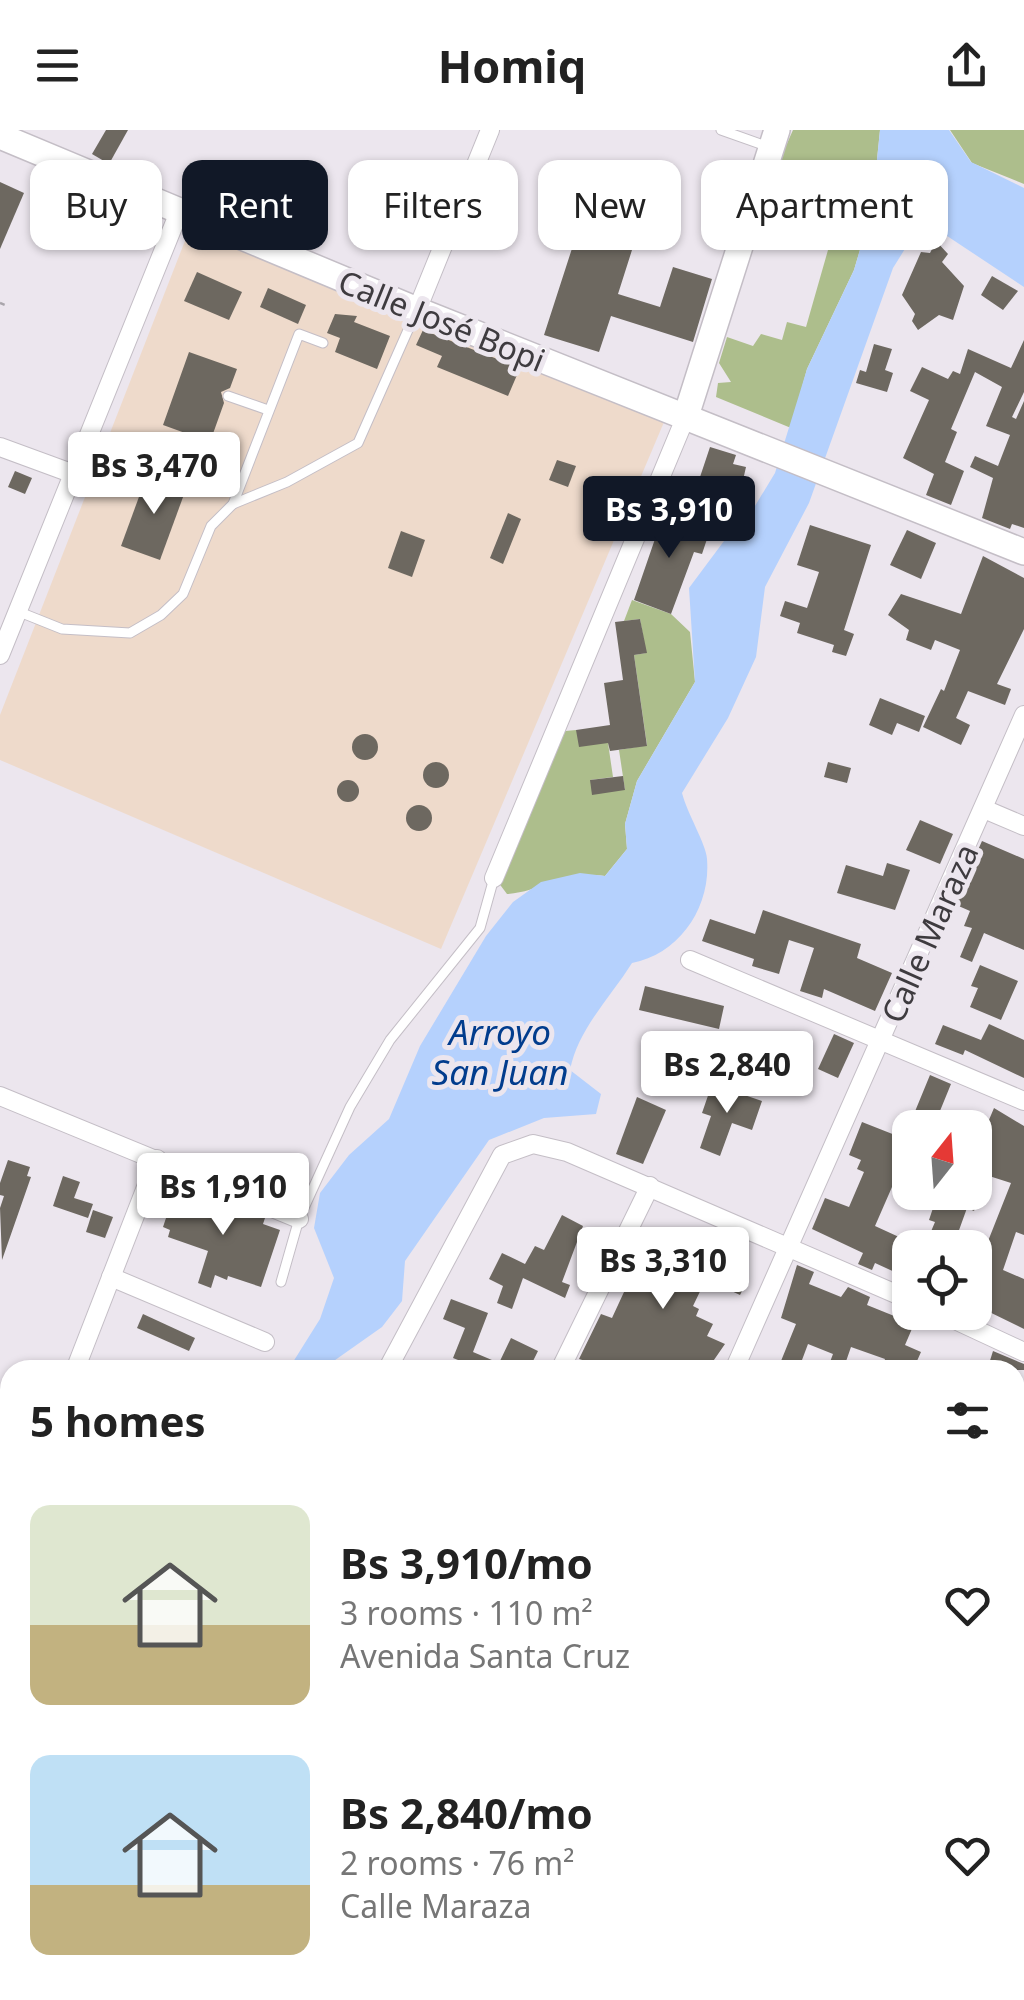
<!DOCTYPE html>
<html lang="en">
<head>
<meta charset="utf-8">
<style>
  body { margin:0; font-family:"Noto Sans",sans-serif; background:#f2f2f2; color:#222; height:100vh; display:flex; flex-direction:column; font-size:38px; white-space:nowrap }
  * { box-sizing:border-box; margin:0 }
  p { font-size:32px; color:#767676 }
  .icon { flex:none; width:55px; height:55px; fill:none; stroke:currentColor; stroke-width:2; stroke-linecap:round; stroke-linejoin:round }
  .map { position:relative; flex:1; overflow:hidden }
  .details { position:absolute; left:0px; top:1230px; width:1025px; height:640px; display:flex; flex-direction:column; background:#fff; border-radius:30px 30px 0 0; box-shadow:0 2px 8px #0004 }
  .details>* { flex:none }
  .top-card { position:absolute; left:30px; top:30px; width:965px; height:90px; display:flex; gap:20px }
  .needle { width:65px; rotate:17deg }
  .buttons { position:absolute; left:892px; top:980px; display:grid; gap:20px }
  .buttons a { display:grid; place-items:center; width:100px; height:100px; border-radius:20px; background:#fff; box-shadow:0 2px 8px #0004; font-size:50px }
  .price { position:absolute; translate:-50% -85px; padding:0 22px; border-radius:10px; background:#fff; color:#222; font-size:32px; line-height:65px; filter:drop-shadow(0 2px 5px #0008) }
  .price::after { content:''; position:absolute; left:50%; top:60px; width:30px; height:22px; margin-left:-15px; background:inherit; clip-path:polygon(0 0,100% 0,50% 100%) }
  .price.on { background:#111827; color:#fff }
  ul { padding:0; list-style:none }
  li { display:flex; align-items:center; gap:30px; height:250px; padding:0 30px }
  li span { display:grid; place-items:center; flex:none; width:280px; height:200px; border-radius:20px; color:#555 }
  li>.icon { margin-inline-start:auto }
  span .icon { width:120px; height:120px; fill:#fffc; stroke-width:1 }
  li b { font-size:42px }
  h2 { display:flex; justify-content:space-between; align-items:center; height:120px; padding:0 30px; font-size:42px }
  .pill { padding:0 35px; border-radius:20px; background:#fff; box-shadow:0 2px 8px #0004; font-size:35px; line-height:90px }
  .pill.on { background:#111827; color:#fff }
  header { display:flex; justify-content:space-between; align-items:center; height:130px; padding:0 30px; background:#fff; font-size:45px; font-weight:700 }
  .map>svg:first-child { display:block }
  .industrial { fill:#eedacb }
  .green { fill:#adbe8c }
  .water { fill:#b5d1fd }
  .building { fill:#6d6860 }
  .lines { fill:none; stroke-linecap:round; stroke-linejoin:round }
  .service-casing { stroke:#c4bec6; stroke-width:11 }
  .minor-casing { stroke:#c4bec6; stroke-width:20 }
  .secondary-casing { stroke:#c4bec6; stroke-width:28 }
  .primary-casing { stroke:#c5c4c5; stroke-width:32 }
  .path { stroke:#a9a5ab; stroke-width:2.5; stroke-dasharray:5 5; stroke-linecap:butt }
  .service { stroke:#fff; stroke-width:9 }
  .minor { stroke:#fff; stroke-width:18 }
  .secondary { stroke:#fff; stroke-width:25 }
  .primary { stroke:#fbdae0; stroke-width:30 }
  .labels { text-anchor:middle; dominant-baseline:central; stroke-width:10; stroke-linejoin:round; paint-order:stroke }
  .street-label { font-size:32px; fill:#3e3b3f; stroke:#ece6ee }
  .water-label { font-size:35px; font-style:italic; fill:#013c8d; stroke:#ece6ee }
</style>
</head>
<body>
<header><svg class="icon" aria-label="menu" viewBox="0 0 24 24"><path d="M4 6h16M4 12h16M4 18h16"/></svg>Homiq<svg class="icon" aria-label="share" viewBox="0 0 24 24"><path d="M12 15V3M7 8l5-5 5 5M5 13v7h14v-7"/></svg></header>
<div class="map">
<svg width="1024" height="1870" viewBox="0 0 1024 1870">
  <rect width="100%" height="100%" fill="#ece6ee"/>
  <polygon class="industrial" points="190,98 664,292 441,819 0,630 0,585"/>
  <g class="green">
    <polygon points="793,0 880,0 872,79 854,140 807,239 791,298 716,267 718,253 731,252 719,233 727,207 753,216 761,204 782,210 787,192 806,197 832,106 805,98 799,115 765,105 758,93 766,83 761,72"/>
    <polygon points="950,0 1024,0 1024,54 972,33"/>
    <path d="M632,470L671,484L690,502L695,552L637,651L625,694L627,719L605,746C559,740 545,761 507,764L495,748L555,602L576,600L608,613L613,647L590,650L625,660L619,620L647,615L634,525L646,523L640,489L624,491Z"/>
    <polygon points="0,1522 10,1526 10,1788 0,1795"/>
  </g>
  <g class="water">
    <path d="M880,0H949L971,32L1024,58V157L923,90L893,138L809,373L765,457L756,527L728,588L682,663C687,683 706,714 707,729C711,778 679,824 632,833C610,868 578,899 570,940L601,964L596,984L544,988L489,1010L405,1131L402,1171L382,1197L321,1240H288L320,1189L334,1148L314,1098L320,1063L349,1025L389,989L420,916L486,806L513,772L541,752L580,743L605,746L627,719L625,694L637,651L695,552L689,458L724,411L744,394L775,343L807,239L854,140L872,79Z"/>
    <polygon points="10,1543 10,1684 0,1687 0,1549"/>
  </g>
  <g class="building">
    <polygon points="106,0 128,0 109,34 92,24"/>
    <polygon points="0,52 24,63 0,119"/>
    <polygon points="577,103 632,120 618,164 660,177 673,137 712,149 693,212 611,186 599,222 544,205"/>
    <polygon points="936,111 948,124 942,132 964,156 953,190 939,185 918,200 912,191 915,184 902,165 921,122 930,123"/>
    <polygon points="197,142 242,162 229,190 184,171"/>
    <polygon points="992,146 1018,161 1003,180 981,165"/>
    <polygon points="268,158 306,175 298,194 260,177"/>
    <polygon points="335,184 357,186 354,192 390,206 377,239 335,222 340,208 327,203"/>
    <polygon points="423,200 520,238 508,266 437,237 442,226 416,215"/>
    <polygon points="1024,210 1024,262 1012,287 1016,289 1024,271 1024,398 1012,394 1010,399 982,388 993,348 970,337 975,326 998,336 1010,305 986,296 1002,257 975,242 951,299 957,302 945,332 964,341 951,375 926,365 934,344 903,328 929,270 910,261 922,237 948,249 953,241 960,244 968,219 1011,238"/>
    <polygon points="874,214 892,219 885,240 893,243 887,262 856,253 860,240 866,242"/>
    <polygon points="189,222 237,239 230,258 221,262 224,273 210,312 163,295"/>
    <polygon points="710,317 736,325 733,334 746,337 741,359 699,350"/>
    <polygon points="557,330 576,336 568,357 549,350"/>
    <polygon points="15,341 32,348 25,364 8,357"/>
    <polygon points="147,345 186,359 160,430 121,416"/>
    <polygon points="666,377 685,383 682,393 709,403 702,424 694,422 671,484 634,470"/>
    <polygon points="508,383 521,389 503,434 490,428"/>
    <polygon points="810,395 871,415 844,500 854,504 846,526 832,522 834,515 797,503 800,493 780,486 785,471 807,478 819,442 797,435"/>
    <polygon points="907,400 936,413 921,449 890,435"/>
    <polygon points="401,401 425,410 412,447 388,438"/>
    <polygon points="983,426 1024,448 1024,499 997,554 1011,559 1005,575 968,561 956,588 970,595 961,615 923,597 941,559 944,561 960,520 935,510 931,520 906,510 909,500 888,485 901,464 961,484"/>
    <polygon points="640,489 647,523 634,525 647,616 610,621 608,613 579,617 576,600 610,595 604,553 623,550 615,492"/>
    <polygon points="880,568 925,586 919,602 897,593 892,605 869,595"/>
    <circle cx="365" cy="617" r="13"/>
    <circle cx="436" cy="645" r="13"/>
    <polygon points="828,632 851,638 847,653 824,647"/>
    <polygon points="623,646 625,660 592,665 590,650"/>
    <circle cx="348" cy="661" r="11"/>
    <circle cx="419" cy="688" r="13"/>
    <polygon points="920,690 953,704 940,734 906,720"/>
    <polygon points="982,711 1024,729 1024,820 984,803 972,832 960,827 972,798 964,796 970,781 954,774"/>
    <polygon points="887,733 910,740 895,780 837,763 846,735 883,746"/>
    <polygon points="763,780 861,814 857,828 892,843 875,881 824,859 822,868 800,861 814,818 789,810 779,844 752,836 754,829 702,811 710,789 755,804"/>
    <polygon points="980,835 1018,851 1001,890 970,877 978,858 971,856"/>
    <polygon points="645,856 724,876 719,899 639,880"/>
    <polygon points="989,894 1024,910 1024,948 965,920 963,925 935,914 943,895 981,910"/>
    <polygon points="834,904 854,913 838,948 818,939"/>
    <polygon points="930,945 951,954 933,998 910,998 910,1062 975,1062 975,1023 994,978 1024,996 1024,1105 1016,1102 1003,1140 1024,1149 1024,1199 975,1175 975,1144 1011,1053 986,1045 974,1081 967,1078 958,1103 966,1106 962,1118 924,1118 935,1092 929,1090 934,1075 892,1057 875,1096 899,1107 897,1112 910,1118 910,1149 875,1133 872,1140 858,1134 863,1123 812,1099 825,1068 849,1077 864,1042 857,1039 861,1030 849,1025 862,992 895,1005 900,992 909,996"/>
    <polygon points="712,954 762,971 752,1000 732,993 720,1026 700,1018 711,986 702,983"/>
    <polygon points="637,967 666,980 643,1034 616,1024"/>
    <polygon points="8,1030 30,1037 27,1046 31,1047 2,1130 0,1078 4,1066 0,1065 0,1053"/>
    <polygon points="63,1046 80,1052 74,1068 93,1074 88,1088 53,1076"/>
    <polygon points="176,1058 265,1088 263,1094 280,1100 261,1157 228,1146 227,1150 215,1145 211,1158 198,1153 208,1121 168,1107 170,1100 163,1097"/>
    <polygon points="93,1080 113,1087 105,1108 86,1102"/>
    <polygon points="562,1085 583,1096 562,1152 570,1155 565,1168 523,1148 512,1179 497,1173 503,1156 489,1149 502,1123 525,1134 535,1116 544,1120"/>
    <polygon points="646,1100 688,1119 691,1111 737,1132 732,1144 747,1151 740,1165 706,1149 693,1176 699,1179 696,1186 713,1194 707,1206 725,1214 707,1240 589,1240 592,1233 579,1229 601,1184 612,1188 630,1149 638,1153 651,1124 638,1118"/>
    <polygon points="797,1135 814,1142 809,1154 841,1167 848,1157 870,1167 867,1175 914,1194 905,1215 921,1222 913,1240 881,1240 885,1229 851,1217 843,1240 827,1240 833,1224 808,1214 799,1238 781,1231 796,1194 781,1188"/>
    <polygon points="451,1169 488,1183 473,1222 499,1233 511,1208 538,1221 532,1233 526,1230 523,1240 483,1240 453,1228 465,1198 443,1189"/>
    <polygon points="143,1184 195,1208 189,1221 137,1198"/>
    <polygon points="993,1221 1024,1234 1024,1240 987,1240"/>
  </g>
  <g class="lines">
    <defs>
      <g id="service">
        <polyline points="721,0 769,17"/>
        <polyline points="228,266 268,280"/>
        <polyline points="233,374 287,352 358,313 416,182"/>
        <polyline points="17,481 62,499 130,503 161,485 183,464 211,396 233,374 299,204 323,213"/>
        <polyline points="281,1152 299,1089 350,977 390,910 480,798 494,748"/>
        <polyline points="603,1870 607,1860"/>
      </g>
      <g id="minor">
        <polyline points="417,180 490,0"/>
        <polyline points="0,317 71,343"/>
        <polyline points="0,525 179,82"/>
        <polyline points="984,679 1024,696"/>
        <polyline points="494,748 686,286"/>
        <polyline points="690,830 1024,971"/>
        <polyline points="0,966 299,1089"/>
        <polyline points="111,1147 265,1212"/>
        <polyline points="938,1182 1024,1222"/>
        <polyline points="75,1240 157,1029"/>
        <polyline points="387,1240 502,1025 533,1014 567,1022 910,1170"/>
        <polyline points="560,1240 650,1056"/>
        <polyline points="734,1240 1024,585"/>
        <polyline points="0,1273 10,1277"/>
        <polyline points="1015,1320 1024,1299"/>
        <polyline points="2,1447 10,1423"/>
        <polyline points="1015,1571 1024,1575"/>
        <polyline points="176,1870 179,1860"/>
      </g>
      <g id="secondary">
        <polyline points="0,6 417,180 1024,422"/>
        <polyline points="686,286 777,0"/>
      </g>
      <g id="primary">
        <polyline points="0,1514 10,1518"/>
        <polyline points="818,1860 842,1870"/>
      </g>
    </defs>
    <use href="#service" class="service-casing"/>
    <use href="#minor" class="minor-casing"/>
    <use href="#secondary" class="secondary-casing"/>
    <use href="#primary" class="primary-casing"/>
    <polyline class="path" points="0,173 5,175"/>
    <use href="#service" class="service"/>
    <use href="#minor" class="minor"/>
    <use href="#secondary" class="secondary"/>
    <use href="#primary" class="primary"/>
  </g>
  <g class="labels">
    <g class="street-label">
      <text transform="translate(442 190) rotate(22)">Calle José Bopi</text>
      <text transform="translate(929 803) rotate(-66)">Calle Maraza</text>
    </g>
    <g class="water-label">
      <text x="500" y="901">Arroyo<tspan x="500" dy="40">San Juan</tspan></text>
    </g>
  </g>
</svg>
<div class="buttons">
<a><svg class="needle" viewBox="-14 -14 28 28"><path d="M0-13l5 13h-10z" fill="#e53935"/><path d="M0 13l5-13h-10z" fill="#767676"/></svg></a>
<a><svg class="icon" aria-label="locate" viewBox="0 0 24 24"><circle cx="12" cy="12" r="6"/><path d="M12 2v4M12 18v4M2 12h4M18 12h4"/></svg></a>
</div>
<b class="price" style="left:154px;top:387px">Bs 3,470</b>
<b class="price on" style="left:669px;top:431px">Bs 3,910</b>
<b class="price" style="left:727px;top:986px">Bs 2,840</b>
<b class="price" style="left:223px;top:1108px">Bs 1,910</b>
<b class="price" style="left:663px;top:1182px">Bs 3,310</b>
<div class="top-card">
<a class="pill">Buy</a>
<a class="pill on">Rent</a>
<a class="pill">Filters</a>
<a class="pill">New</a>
<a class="pill">Apartment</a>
</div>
<section class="details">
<h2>5 homes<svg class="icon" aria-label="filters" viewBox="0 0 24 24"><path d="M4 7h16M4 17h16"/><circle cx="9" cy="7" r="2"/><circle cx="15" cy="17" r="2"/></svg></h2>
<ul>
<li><span style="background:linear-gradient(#dfe7d0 60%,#c2b280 0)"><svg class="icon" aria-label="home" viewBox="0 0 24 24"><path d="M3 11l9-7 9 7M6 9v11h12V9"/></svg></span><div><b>Bs 3,910/mo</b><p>3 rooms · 110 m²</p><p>Avenida Santa Cruz</p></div><svg class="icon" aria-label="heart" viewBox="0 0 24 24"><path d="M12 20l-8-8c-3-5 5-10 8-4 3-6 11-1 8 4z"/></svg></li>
<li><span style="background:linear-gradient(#bfe0f5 65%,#c2b280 0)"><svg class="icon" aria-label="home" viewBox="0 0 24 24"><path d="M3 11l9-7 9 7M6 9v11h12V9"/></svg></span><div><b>Bs 2,840/mo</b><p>2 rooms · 76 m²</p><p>Calle Maraza</p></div><svg class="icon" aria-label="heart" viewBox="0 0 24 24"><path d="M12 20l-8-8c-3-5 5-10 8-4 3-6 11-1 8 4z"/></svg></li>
</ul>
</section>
</div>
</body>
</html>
